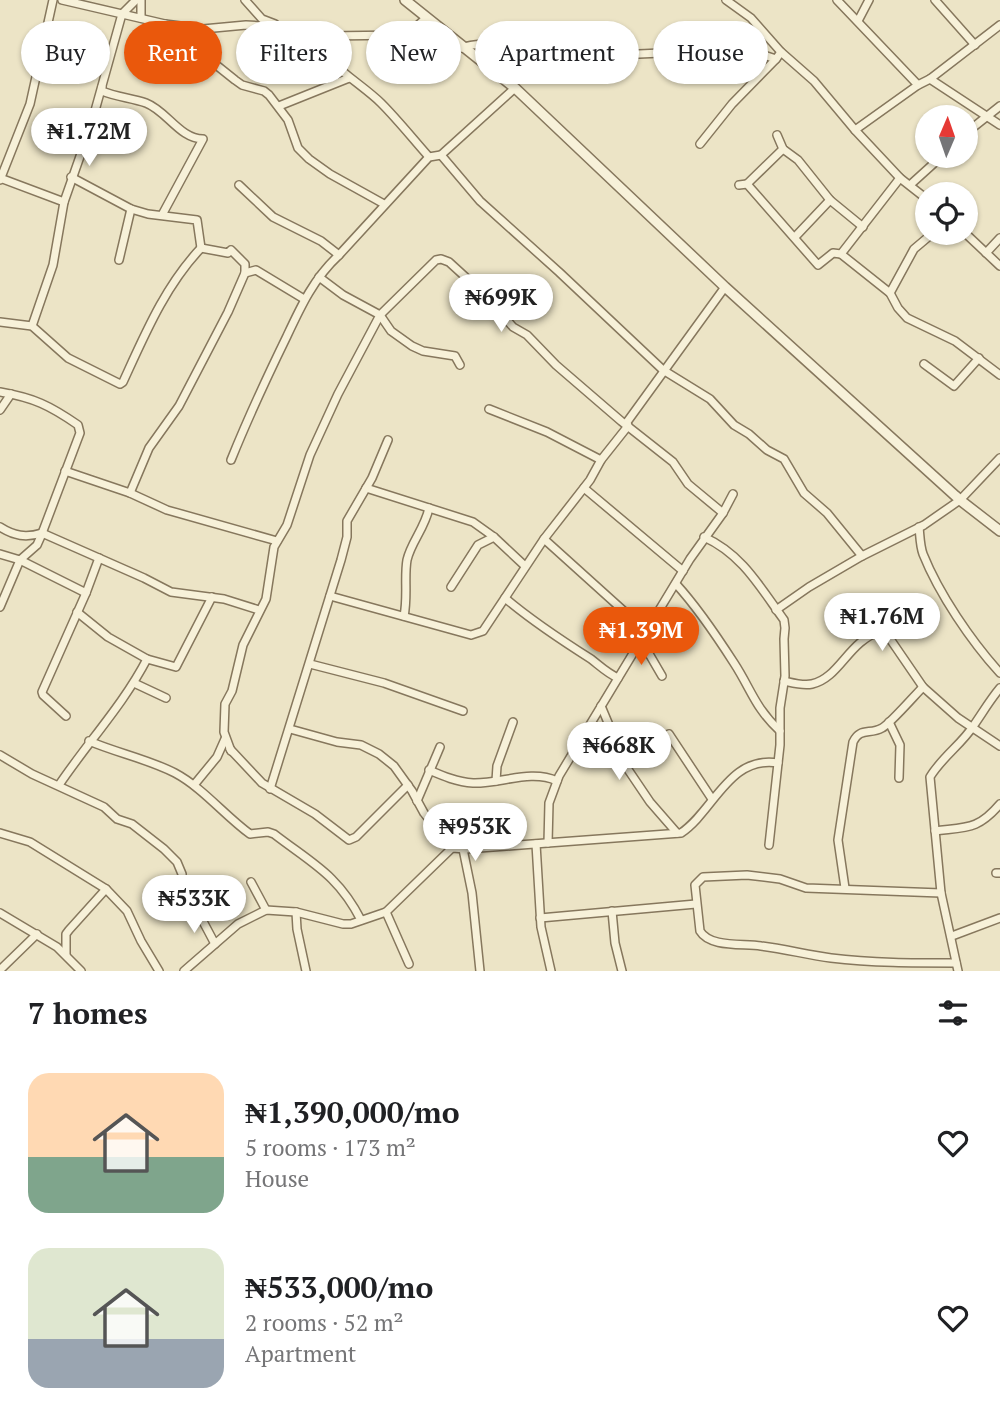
<!DOCTYPE html>
<html lang="en">
<head>
<meta charset="utf-8">
<style>
  body { margin:0; font-family:"PT Serif",serif; background:#f2f2f2; color:#202124; height:100vh; display:flex; flex-direction:column; font-size:26px; white-space:nowrap }
  * { box-sizing:border-box; margin:0 }
  p { font-size:23px; color:#757577 }
  .icon { flex:none; width:38px; height:38px; fill:none; stroke:currentColor; stroke-width:2; stroke-linecap:round; stroke-linejoin:round }
  .map { position:relative; height:971px; overflow:hidden }
  .panel { display:flex; flex-direction:column; background:#fff; flex:1 }
  .panel>* { flex:none }
  .hud { position:absolute; left:21px; top:21px; width:959px; height:63px; display:flex; gap:14px }
  .needle { width:46px; rotate:2deg }
  .tools { position:absolute; left:915px; top:105px; display:grid; gap:14px }
  .tools a { display:grid; place-items:center; width:63px; height:63px; border-radius:50%; background:#fff; box-shadow:0 2px 5px #0004; font-size:35px }
  .price { position:absolute; translate:-50% -60px; padding:0 16px; border-radius:24px; background:#fff; color:#222; font-size:23px; line-height:46px; filter:drop-shadow(0 2px 4px #0008) }
  .price::after { content:''; position:absolute; left:50%; top:42px; width:21px; height:16px; margin-left:-10px; background:inherit; clip-path:polygon(0 0,100% 0,50% 100%) }
  .price.current { background:#ea580c; color:#fff }
  ul { padding:0; list-style:none }
  li { display:flex; align-items:center; gap:21px; height:175px; padding:0 28px }
  li span { display:grid; place-items:center; flex:none; width:196px; height:140px; border-radius:21px; color:#555 }
  li>.icon { margin-inline-start:auto }
  span .icon { width:84px; height:84px; fill:#fffc; stroke-width:1 }
  li b { font-size:30px }
  h2 { display:flex; justify-content:space-between; align-items:center; height:84px; padding:0 28px; font-size:30px }
  .tag { padding:0 24px; border-radius:32px; background:#fff; box-shadow:0 2px 5px #0004; font-size:24px; line-height:63px }
  .tag.current { background:#ea580c; color:#fff }
  .map>svg:first-child { display:block }
  .lines { fill:none; stroke-linecap:round; stroke-linejoin:round }
  .minor-casing { stroke:#86775d; stroke-width:10 }
  .tertiary-casing { stroke:#86775d; stroke-width:12 }
  .minor { stroke:#f7f1d9; stroke-width:7 }
  .tertiary { stroke:#f7f1d9; stroke-width:9 }
</style>
</head>
<body>
<div class="map">
<svg width="1000" height="971" viewBox="0 0 1000 971">
  <rect width="100%" height="100%" fill="#ece4c6"/>
  <g class="lines">
    <defs>
      <g id="minor">
        <polyline points="62,0 165,24 235,80 242,85 264,91 269,95 288,120 298,148 309,159 330,174 384,204"/>
        <polyline points="141,0 141,18"/>
        <polyline points="245,0 262,19 275,24"/>
        <polyline points="726,0 751,18 781,52 814,81 855,130 900,178 928,200"/>
        <polyline points="837,0 918,85"/>
        <polyline points="935,0 975,45"/>
        <polyline points="858,21 869,0"/>
        <polyline points="165,24 203,29 246,25 282,27 327,36 403,35 409,33 426,18"/>
        <path d="M312,33C320,61 361,83 381,103C398,120 413,139 429,157"/>
        <path d="M462,48C471,42 546,41 558,45C564,47 567,52 572,54C580,56 591,55 599,55C632,56 665,51 698,53L704,50L721,51L739,47L776,59L781,52"/>
        <polyline points="930,79 1000,125"/>
        <path d="M102,87V91C116,97 132,98 146,103C167,111 180,139 203,139L162,215"/>
        <polyline points="279,106 349,78"/>
        <polyline points="855,130 918,85 930,79 1000,25"/>
        <polyline points="966,133 1000,106"/>
        <polyline points="777,135 783,149 798,160 830,200 863,227"/>
        <polyline points="700,144 732,104 776,59"/>
        <polyline points="441,155 480,201 559,272 663,370 710,399 734,425 749,434 767,450 784,459 804,493 827,513 862,556 924,525 960,500"/>
        <polyline points="71,177 131,209 148,214 197,220 201,248"/>
        <polyline points="0,178 64,202"/>
        <polyline points="0,180 30,104 53,0"/>
        <polyline points="747,184 783,149"/>
        <polyline points="239,185 273,217 321,241 339,255"/>
        <polyline points="739,185 747,184 818,265 833,253 841,254 900,178"/>
        <polyline points="910,185 942,156"/>
        <polyline points="965,233 1000,266"/>
        <polyline points="795,237 830,200"/>
        <polyline points="986,253 1000,238"/>
        <polyline points="841,254 890,293 898,308 907,318 955,341 1000,375"/>
        <polyline points="119,260 131,209"/>
        <polyline points="245,273 256,270 304,299"/>
        <polyline points="319,277 343,295 380,315 391,331 412,346 423,351 455,356 460,365"/>
        <polyline points="890,293 914,249 933,233"/>
        <path d="M0,322L32,326L68,358L120,384L123,382C145,334 165,286 201,248"/>
        <polyline points="32,326 53,265 64,202 91,125 122,14 136,0"/>
        <polyline points="924,364 954,386 979,358"/>
        <path d="M0,392C34,398 49,405 78,425L80,433L41,536L37,545L20,560L0,607"/>
        <polyline points="489,409 547,432 601,460"/>
        <polyline points="0,410 11,394"/>
        <path d="M231,460C248,418 267,377 287,336C301,306 314,278 339,255L429,157L441,155L515,88"/>
        <polyline points="65,471 130,493 167,510 277,541"/>
        <polyline points="366,488 473,522 494,537 525,566"/>
        <polyline points="584,488 683,571"/>
        <polyline points="130,493 149,448 179,406 228,312 245,273 245,264 231,250 228,253 201,248"/>
        <polyline points="957,496 960,500 1000,458"/>
        <path d="M0,527C14,536 26,538 42,533L144,578L171,592L224,599L259,610"/>
        <path d="M919,527C920,536 920,546 923,554C939,594 971,641 1000,673"/>
        <path d="M704,537C742,554 760,587 784,620L785,628L784,639L785,676L780,708V745L769,845"/>
        <polyline points="544,539 646,631"/>
        <polyline points="0,554 20,560 86,593"/>
        <path d="M676,584C698,608 716,635 734,663C751,689 755,708 780,731"/>
        <polyline points="451,587 478,545 494,537"/>
        <polyline points="330,596 471,635 483,631 544,539 590,480 601,460 628,426 627,422 725,287"/>
        <path d="M505,598C532,621 561,640 591,659C600,666 607,673 618,678"/>
        <polyline points="776,610 809,587 862,556"/>
        <polyline points="77,612 108,637 147,659"/>
        <path d="M404,616C408,597 404,577 407,560C411,542 425,528 429,508"/>
        <polyline points="641,640 662,676"/>
        <polyline points="310,664 384,683 463,711"/>
        <path d="M784,681C793,683 803,686 812,684C840,678 849,639 882,631L886,633L923,687L958,718L1000,746"/>
        <polyline points="134,683 166,698"/>
        <polyline points="601,706 627,768 650,802 677,833"/>
        <polyline points="66,716 43,695 42,692 86,593 99,558"/>
        <polyline points="889,722 900,745 899,778"/>
        <polyline points="290,729 337,742 361,745 379,754 394,766 412,791 424,813 452,848"/>
        <polyline points="669,734 712,799"/>
        <path d="M89,741C117,753 148,759 175,773C203,788 224,815 250,834L268,832L274,834C313,864 338,875 361,920"/>
        <polyline points="230,749 262,783 315,814 349,840 356,837 408,785"/>
        <polyline points="231,751 224,732 225,704 232,691 243,645 266,599 274,547 287,525 310,455 338,394 380,315 436,260 441,259 449,262 484,294 513,327 527,335 556,365 621,421 673,462 688,484 723,513"/>
        <polyline points="0,755 32,774 104,807 117,819 132,824 164,849 177,862 182,874"/>
        <path d="M429,770C443,776 457,782 473,783C500,784 531,769 557,781"/>
        <polyline points="496,781 497,766 513,722"/>
        <path d="M59,785C88,742 123,705 147,659L176,667L212,597"/>
        <polyline points="194,785 217,757 225,739"/>
        <polyline points="270,789 341,560 347,537 347,521 372,478 388,440"/>
        <polyline points="417,801 440,747"/>
        <path d="M935,831C967,827 978,830 1000,804"/>
        <polyline points="0,833 30,842 106,889 127,911 141,941 159,971"/>
        <polyline points="548,843 549,803 559,776 690,559 723,513 733,494"/>
        <polyline points="536,844 541,927 551,971"/>
        <polyline points="463,849 472,893 480,971"/>
        <polyline points="996,873 1000,873"/>
        <polyline points="251,882 266,910"/>
        <path d="M845,888L838,840L853,742C860,727 870,735 882,728C889,725 915,695 923,687"/>
        <path d="M941,893L806,888L780,879L747,875L703,877L695,885L700,931C710,948 744,943 761,946C785,949 808,955 831,958C872,963 914,963 956,963"/>
        <polyline points="612,911 615,943 622,971"/>
        <polyline points="198,912 215,944"/>
        <polyline points="296,912 297,929 306,971"/>
        <polyline points="386,912 409,964"/>
        <polyline points="0,913 57,947 81,971"/>
        <polyline points="540,918 696,904"/>
        <polyline points="952,936 1000,918"/>
        <polyline points="66,955 66,934 69,930 106,889"/>
        <polyline points="0,970 37,934"/>
        <path d="M184,971L238,924L266,910L296,912L343,924H351L386,912L452,848L466,849L681,833C714,811 729,755 778,763"/>
        <path d="M958,971L941,893L930,777C942,757 962,744 974,725C983,712 990,700 1000,688"/>
      </g>
      <polyline id="tertiary" points="405,0 515,88 725,287 960,500 1000,531"/>
    </defs>
    <use href="#minor" class="minor-casing"/>
    <use href="#tertiary" class="tertiary-casing"/>
    <use href="#minor" class="minor"/>
    <use href="#tertiary" class="tertiary"/>
  </g>
</svg>
<div class="tools">
<a><svg class="needle" viewBox="-14 -14 28 28"><path d="M0-13l5 13h-10z" fill="#e53935"/><path d="M0 13l5-13h-10z" fill="#757577"/></svg></a>
<a><svg class="icon" aria-label="locate" viewBox="0 0 24 24"><circle cx="12" cy="12" r="6"/><path d="M12 2v4M12 18v4M2 12h4M18 12h4"/></svg></a>
</div>
<b class="price" style="left:89px;top:168px">₦1.72M</b>
<b class="price" style="left:501px;top:334px">₦699K</b>
<b class="price" style="left:882px;top:653px">₦1.76M</b>
<b class="price current" style="left:641px;top:667px">₦1.39M</b>
<b class="price" style="left:619px;top:782px">₦668K</b>
<b class="price" style="left:475px;top:863px">₦953K</b>
<b class="price" style="left:194px;top:935px">₦533K</b>
<div class="hud">
<a class="tag">Buy</a>
<a class="tag current">Rent</a>
<a class="tag">Filters</a>
<a class="tag">New</a>
<a class="tag">Apartment</a>
<a class="tag">House</a>
</div>
</div>
<section class="panel">
<h2>7 homes<svg class="icon" aria-label="filters" viewBox="0 0 24 24"><path d="M4 7h16M4 17h16"/><circle cx="9" cy="7" r="2"/><circle cx="15" cy="17" r="2"/></svg></h2>
<ul>
<li><span style="background:linear-gradient(#ffd9b3 60%,#7fa58c 0)"><svg class="icon" aria-label="home" viewBox="0 0 24 24"><path d="M3 11l9-7 9 7M6 9v11h12V9"/></svg></span><div><b>₦1,390,000/mo</b><p>5 rooms · 173 m²</p><p>House</p></div><svg class="icon" aria-label="heart" viewBox="0 0 24 24"><path d="M12 20l-8-8c-3-5 5-10 8-4 3-6 11-1 8 4z"/></svg></li>
<li><span style="background:linear-gradient(#dfe7d0 65%,#9aa5b1 0)"><svg class="icon" aria-label="home" viewBox="0 0 24 24"><path d="M3 11l9-7 9 7M6 9v11h12V9"/></svg></span><div><b>₦533,000/mo</b><p>2 rooms · 52 m²</p><p>Apartment</p></div><svg class="icon" aria-label="heart" viewBox="0 0 24 24"><path d="M12 20l-8-8c-3-5 5-10 8-4 3-6 11-1 8 4z"/></svg></li>
</ul>
</section>
</body>
</html>
